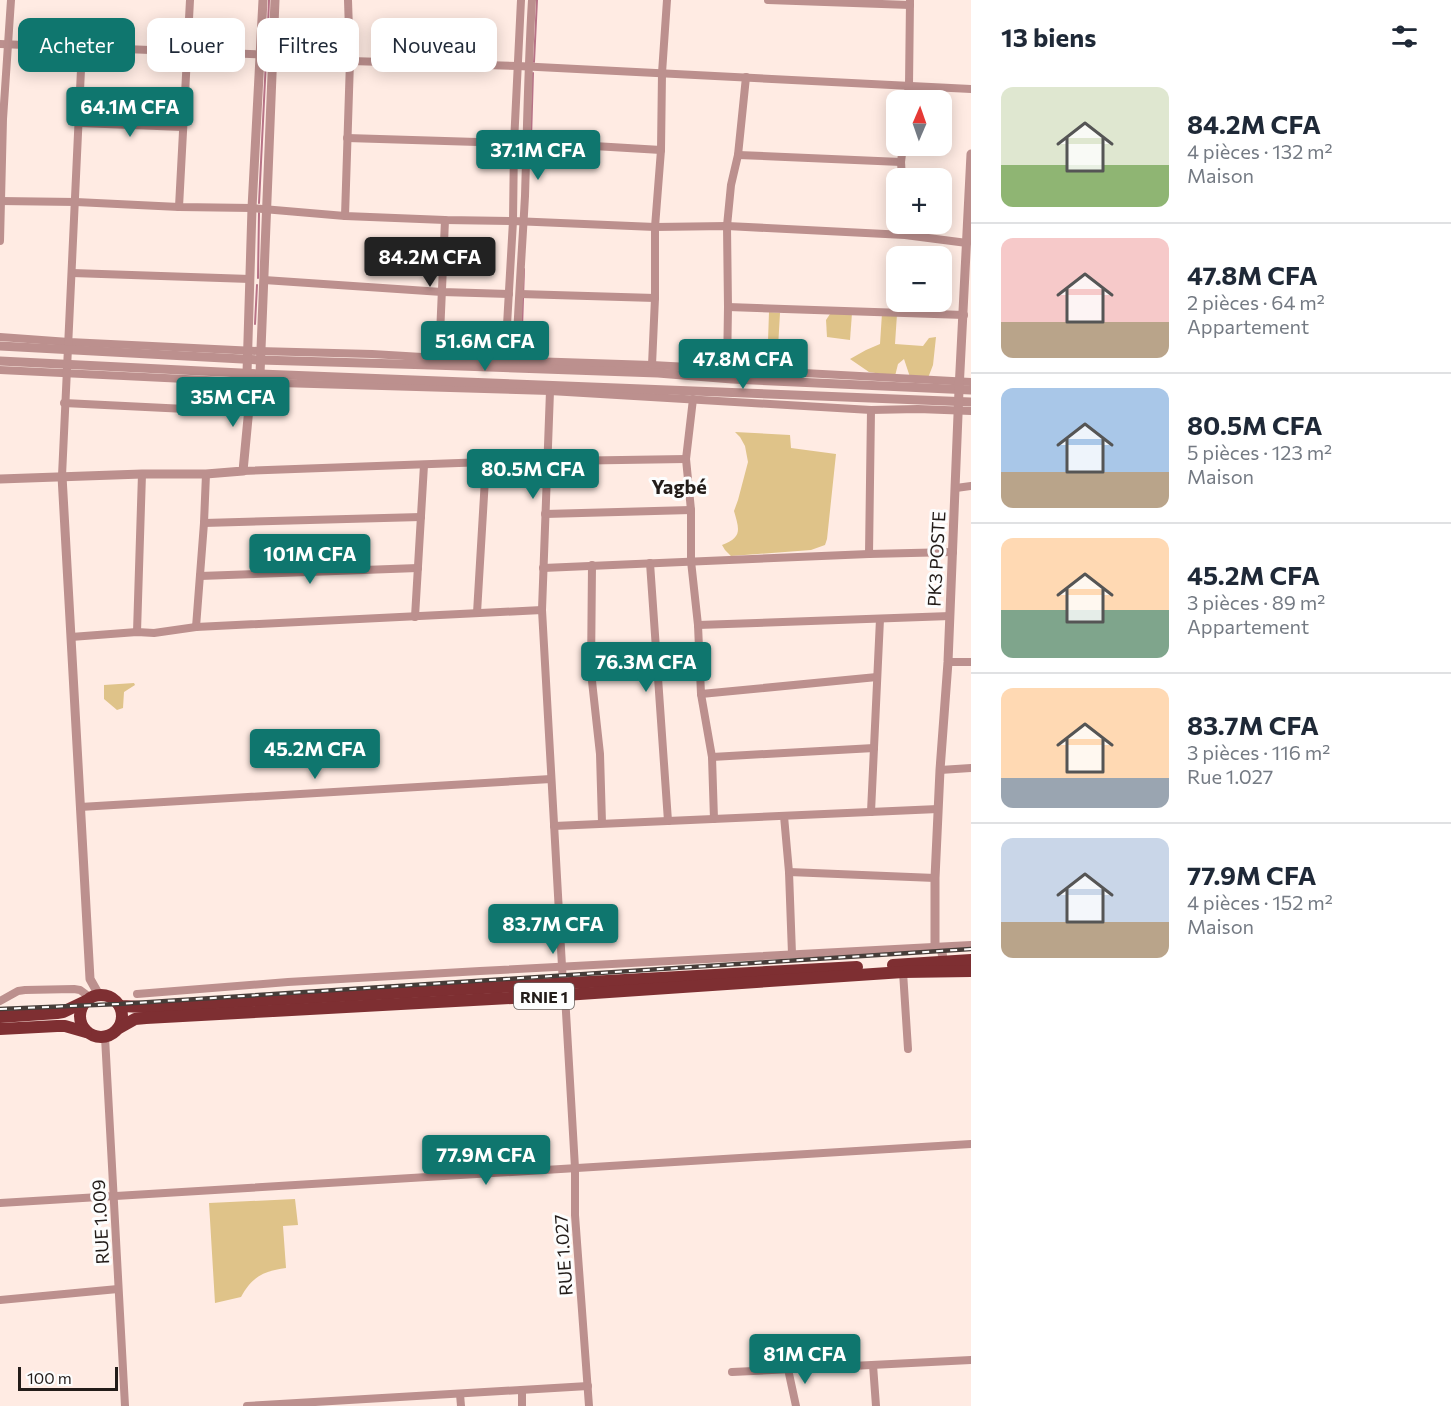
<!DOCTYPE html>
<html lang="fr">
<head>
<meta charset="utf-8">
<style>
  body { margin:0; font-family:Commissioner,sans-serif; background:#f6f6f7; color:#1f2937; height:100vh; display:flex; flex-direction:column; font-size:22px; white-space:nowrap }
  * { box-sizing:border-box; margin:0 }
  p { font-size:20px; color:#747a83 }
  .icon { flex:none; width:33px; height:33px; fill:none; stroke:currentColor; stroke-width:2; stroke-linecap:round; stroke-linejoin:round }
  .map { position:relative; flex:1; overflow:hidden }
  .drawer { display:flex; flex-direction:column; background:#fff; width:480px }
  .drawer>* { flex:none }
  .top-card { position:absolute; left:18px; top:18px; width:570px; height:54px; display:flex; gap:12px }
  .needle { width:39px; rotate:2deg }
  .tools { position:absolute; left:886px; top:90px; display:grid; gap:12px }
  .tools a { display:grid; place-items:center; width:66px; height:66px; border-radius:12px; background:#fff; box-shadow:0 3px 15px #0003; font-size:30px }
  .scale { position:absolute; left:18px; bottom:15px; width:100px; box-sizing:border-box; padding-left:6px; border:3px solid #231c19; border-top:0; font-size:16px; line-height:21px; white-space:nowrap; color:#231c19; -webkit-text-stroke:4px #fdfdfd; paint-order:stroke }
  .price { position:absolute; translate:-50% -51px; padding:0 14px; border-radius:6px; background:#0f766e; color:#fff; font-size:20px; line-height:39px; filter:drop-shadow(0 2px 3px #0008) }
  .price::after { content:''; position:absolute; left:50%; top:36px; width:18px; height:14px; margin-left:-9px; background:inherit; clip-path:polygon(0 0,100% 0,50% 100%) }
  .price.current { background:#222; color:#fff }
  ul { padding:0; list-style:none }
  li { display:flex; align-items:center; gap:18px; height:150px; padding:0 30px }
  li+li { border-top:2px solid #e0e1e3 }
  li span { display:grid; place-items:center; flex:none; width:168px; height:120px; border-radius:12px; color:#555 }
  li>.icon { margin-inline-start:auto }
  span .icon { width:72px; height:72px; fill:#fffc; stroke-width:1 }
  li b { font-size:26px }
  h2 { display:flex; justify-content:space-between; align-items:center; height:72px; padding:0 30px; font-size:26px }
  .tag { padding:0 21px; border-radius:12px; background:#fff; box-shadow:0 3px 15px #0003; font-size:21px; line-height:54px }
  .tag.current { background:#0f766e; color:#fff }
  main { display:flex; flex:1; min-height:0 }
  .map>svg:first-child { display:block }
  .green { fill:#dfc389 }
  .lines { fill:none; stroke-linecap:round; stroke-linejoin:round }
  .stream { stroke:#b77286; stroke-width:2 }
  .minor { stroke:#bc908e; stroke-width:8 }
  .tertiary { stroke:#bc908e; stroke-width:9 }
  .trunk { stroke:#7e2f32; stroke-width:12 }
  .rail-casing { stroke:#463d39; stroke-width:4.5 }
  .rail { stroke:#fdfdfd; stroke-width:2; stroke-dasharray:7; stroke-linecap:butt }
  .labels { text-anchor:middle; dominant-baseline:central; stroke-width:6; stroke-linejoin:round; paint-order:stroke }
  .shield { fill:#fdfdfd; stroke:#64605d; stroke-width:1.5 }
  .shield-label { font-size:16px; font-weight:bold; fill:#231c19 }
  .street-label { font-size:18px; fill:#231c19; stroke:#fdfdfd }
  .neighbourhood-label { font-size:20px; font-weight:bold; fill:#231c19; stroke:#fdfdfd }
</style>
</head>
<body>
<main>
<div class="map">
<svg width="971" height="1406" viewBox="0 0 971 1406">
  <rect width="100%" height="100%" fill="#ffebe3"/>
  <g class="green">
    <polygon points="832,311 852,313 850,340 827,337 826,320"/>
    <polygon points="769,312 780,313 777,365 750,367 736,351 754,350 757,341 768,341"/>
    <polygon points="882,313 897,314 895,344 923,346 929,338 936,337 933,365 928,378 910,377 904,359 898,364 895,376 869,372 850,359 866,350 880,344"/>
    <path d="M735,432L790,435L791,448L836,454L827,539L825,545L811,550L731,556L725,550L722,545C743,537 739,529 734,511L738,500L748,462L745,446L740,437Z"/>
    <polygon points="134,683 135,685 124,692 123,708 117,710 104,699 104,685"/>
    <path d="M295,1199L298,1225L283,1226L286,1268C263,1271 252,1277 241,1297L215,1303L209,1203Z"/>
  </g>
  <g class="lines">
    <g class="stream">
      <polyline points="267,49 269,0"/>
      <polyline points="534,62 537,0"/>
      <polyline points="531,139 533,73"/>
      <polyline points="530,157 530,144"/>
      <polyline points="259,203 266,60"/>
      <polyline points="258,278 259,213"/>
      <polyline points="255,324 257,285"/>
      <polyline points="521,359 524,269"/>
    </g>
    <g class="minor">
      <polyline points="768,0 910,5"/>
      <polyline points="0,44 273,55 350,61 518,66 971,89"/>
      <polyline points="907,100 909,85 910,1"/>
      <polyline points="79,123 183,127"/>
      <polyline points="347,138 514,143"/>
      <polyline points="527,142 661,150"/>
      <polyline points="738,155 901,162"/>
      <polyline points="902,178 901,162 903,146"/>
      <polyline points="0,201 76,202 179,207 252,208 345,216 445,220 513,221 655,227 727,226 905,235 967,243"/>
      <polyline points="179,207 190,0"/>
      <polyline points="345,216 350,61 348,0"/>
      <polyline points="0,241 3,119 11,0"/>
      <polyline points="72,273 250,279"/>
      <polyline points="264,280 442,292 509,294"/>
      <polyline points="520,294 655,298"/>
      <polyline points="728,307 964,315"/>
      <polyline points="0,337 69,342 258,351 372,354 439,358 652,365 971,382"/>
      <polyline points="439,358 445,220"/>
      <polyline points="505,360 513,221 514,143 521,0"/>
      <path d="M516,361C518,306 522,251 525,196C527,131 528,65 532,0"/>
      <polyline points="652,365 655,298 655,227 661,150 662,73 667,0"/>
      <polyline points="0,370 247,382 550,391 871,410 918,409 971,411"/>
      <polyline points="727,370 728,307 727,226 731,185 738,155 746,77"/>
      <polyline points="550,391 542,610 563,984"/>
      <polyline points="693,399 686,459 691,510 691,561 698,625 701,694 712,757 714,819"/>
      <polyline points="64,403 247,412"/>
      <polyline points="243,471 486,462 686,459"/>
      <polyline points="62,476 82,48"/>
      <polyline points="956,488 971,486"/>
      <polyline points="545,514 691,510"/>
      <polyline points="204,523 421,517"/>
      <polyline points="869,554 871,410"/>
      <polyline points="650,563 668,821"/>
      <polyline points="592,565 591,672 600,754 602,823"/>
      <polyline points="543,568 869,554 953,552"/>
      <polyline points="200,576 418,568"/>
      <polyline points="477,613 486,462"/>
      <polyline points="415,617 424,465"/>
      <polyline points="698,625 950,616"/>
      <polyline points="196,627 204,523 206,474"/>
      <polyline points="137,632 142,474"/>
      <polyline points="71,637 137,632 154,633 196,627 542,610"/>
      <polyline points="948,662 971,662"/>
      <polyline points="701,694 877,677"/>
      <polyline points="712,757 874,748"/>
      <polyline points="940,770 971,768"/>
      <polyline points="80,807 551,779"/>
      <polyline points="871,812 880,619"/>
      <polyline points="784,816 789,872 792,954"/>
      <polyline points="554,826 938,809"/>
      <polyline points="789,872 935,878"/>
      <polyline points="903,972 908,1049"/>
      <polyline points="137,994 288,982 480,971 971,945"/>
      <polyline points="565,995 575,1168 575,1215 589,1406"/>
      <polyline points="0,1001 18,991 25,990 74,989 80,990 91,998"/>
      <polyline points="105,1037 125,1406"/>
      <polyline points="0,1203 971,1144"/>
      <polyline points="0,1300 118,1289"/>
      <polyline points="873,1365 876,1406"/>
      <polyline points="788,1369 796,1406"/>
      <polyline points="732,1372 971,1360"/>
      <polyline points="522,1390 522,1406"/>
      <polyline points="460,1394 461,1406"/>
      <polyline points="247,1406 588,1386"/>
    </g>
    <g class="tertiary">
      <polyline points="0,346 260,360 432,365 658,373 732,379 971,390"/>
      <polyline points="0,361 260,374 971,402"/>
      <polyline points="252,390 247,382 247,373 252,208 263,0"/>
      <polyline points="62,476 90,979 99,995"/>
      <path d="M0,479L142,474H206L243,471L250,397C252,388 258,383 260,374L275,0"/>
      <polyline points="943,962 942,951 935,946 935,878 940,770 948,662 959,390 971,154"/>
    </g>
    <g class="trunk">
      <polyline points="893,965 971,960"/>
      <circle cx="101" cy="1016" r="21"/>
      <polyline points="119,1005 121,1006 144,1007 857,967"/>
      <polyline points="0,1017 57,1013 63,1012 86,1001"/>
      <polyline points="119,1028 135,1019 146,1018 565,995 903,972 971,971"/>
      <polyline points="0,1029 57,1026 65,1026 86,1032"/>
    </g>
    <defs>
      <polyline id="rail" points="0,1009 119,1004 971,949"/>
    </defs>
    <use href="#rail" class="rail-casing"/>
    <use href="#rail" class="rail"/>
  </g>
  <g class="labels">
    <rect class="shield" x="514" y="983" width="60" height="26" rx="4.5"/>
    <g class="shield-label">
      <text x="544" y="996">RNIE 1</text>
    </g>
    <g class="street-label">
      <text transform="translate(936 559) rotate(-87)">PK3 POSTE</text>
      <text transform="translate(100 1222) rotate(-93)">RUE 1.009</text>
      <text transform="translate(563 1255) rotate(-94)">RUE 1.027</text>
    </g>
    <g class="neighbourhood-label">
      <text x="679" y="486">Yagbé</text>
    </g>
  </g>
</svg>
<div class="tools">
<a><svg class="needle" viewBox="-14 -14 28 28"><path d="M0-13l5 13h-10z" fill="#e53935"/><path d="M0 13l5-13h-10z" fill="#747a83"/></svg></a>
<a>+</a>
<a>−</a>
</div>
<div class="scale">100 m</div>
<b class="price" style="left:130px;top:138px">64.1M CFA</b>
<b class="price" style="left:538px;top:181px">37.1M CFA</b>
<b class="price current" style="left:430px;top:288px">84.2M CFA</b>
<b class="price" style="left:485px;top:372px">51.6M CFA</b>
<b class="price" style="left:743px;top:390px">47.8M CFA</b>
<b class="price" style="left:233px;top:428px">35M CFA</b>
<b class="price" style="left:533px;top:500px">80.5M CFA</b>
<b class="price" style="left:310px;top:585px">101M CFA</b>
<b class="price" style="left:646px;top:693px">76.3M CFA</b>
<b class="price" style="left:315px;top:780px">45.2M CFA</b>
<b class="price" style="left:553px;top:955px">83.7M CFA</b>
<b class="price" style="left:486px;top:1186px">77.9M CFA</b>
<b class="price" style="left:805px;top:1385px">81M CFA</b>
<div class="top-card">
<a class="tag current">Acheter</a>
<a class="tag">Louer</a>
<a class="tag">Filtres</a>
<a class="tag">Nouveau</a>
</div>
</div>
<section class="drawer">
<h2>13 biens<svg class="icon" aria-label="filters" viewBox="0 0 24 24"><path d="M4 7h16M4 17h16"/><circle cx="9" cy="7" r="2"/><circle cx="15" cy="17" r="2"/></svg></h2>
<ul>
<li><span style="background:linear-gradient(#dfe7d0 65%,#8fb573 0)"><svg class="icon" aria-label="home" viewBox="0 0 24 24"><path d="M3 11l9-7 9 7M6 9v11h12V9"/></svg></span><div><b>84.2M CFA</b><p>4 pièces · 132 m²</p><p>Maison</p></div></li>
<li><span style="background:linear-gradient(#f6c9c9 70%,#b9a48a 0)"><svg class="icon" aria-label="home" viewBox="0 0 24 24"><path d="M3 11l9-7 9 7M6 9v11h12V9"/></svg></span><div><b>47.8M CFA</b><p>2 pièces · 64 m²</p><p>Appartement</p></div></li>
<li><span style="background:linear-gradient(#a9c7e8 70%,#b9a48a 0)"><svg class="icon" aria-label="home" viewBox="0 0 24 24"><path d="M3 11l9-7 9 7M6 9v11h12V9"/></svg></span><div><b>80.5M CFA</b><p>5 pièces · 123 m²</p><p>Maison</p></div></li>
<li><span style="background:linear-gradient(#ffd9b3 60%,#7fa58c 0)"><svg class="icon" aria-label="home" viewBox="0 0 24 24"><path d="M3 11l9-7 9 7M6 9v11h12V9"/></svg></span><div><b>45.2M CFA</b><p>3 pièces · 89 m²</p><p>Appartement</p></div></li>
<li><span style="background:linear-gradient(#ffd9b3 75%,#9aa5b1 0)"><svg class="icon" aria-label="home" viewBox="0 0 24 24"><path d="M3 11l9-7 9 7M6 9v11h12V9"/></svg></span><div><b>83.7M CFA</b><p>3 pièces · 116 m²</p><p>Rue 1.027</p></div></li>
<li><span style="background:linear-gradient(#c9d6e8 70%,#b9a48a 0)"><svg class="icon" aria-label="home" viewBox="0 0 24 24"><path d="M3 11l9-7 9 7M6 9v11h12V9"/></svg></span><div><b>77.9M CFA</b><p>4 pièces · 152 m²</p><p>Maison</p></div></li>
</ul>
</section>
</main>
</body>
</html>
